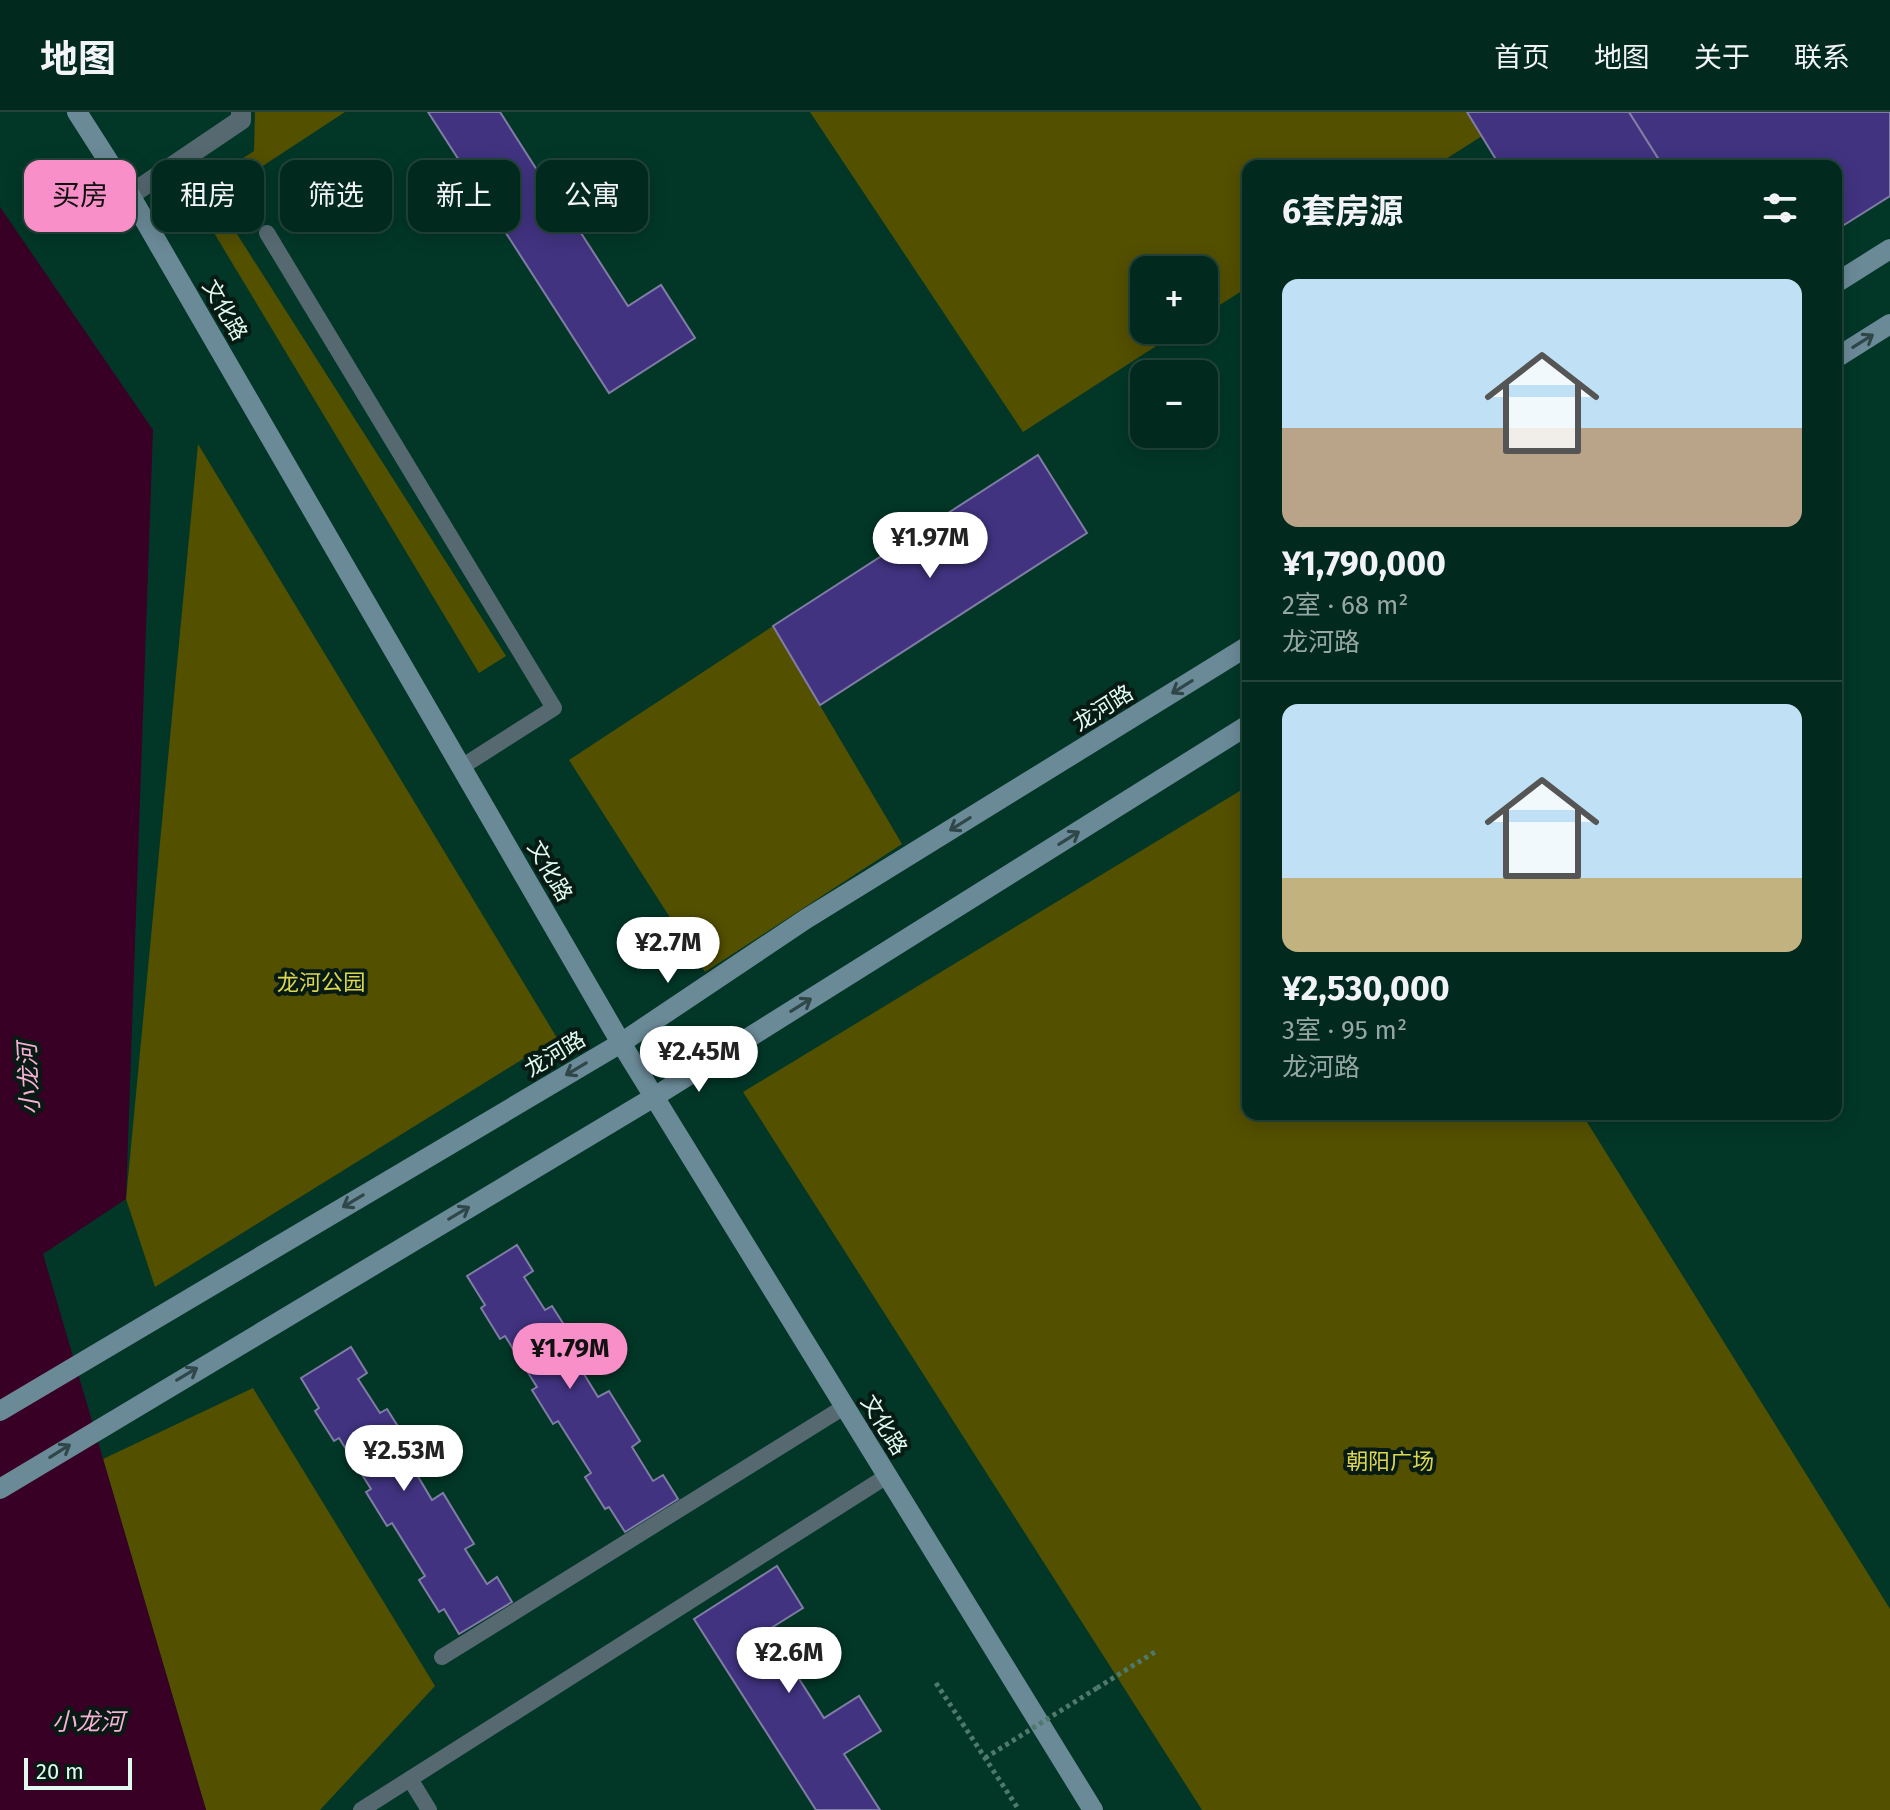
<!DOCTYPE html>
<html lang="zh">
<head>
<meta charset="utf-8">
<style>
  body { margin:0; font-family:"Fira Sans","Noto Sans SC",sans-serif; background:#10352a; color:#f1f3f6; height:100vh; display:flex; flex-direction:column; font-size:30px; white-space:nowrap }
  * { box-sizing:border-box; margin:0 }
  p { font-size:26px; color:#96a6a4 }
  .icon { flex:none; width:44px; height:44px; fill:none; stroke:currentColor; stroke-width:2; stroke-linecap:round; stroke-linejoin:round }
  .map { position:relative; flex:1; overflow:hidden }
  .drawer { position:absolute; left:1242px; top:48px; width:600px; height:960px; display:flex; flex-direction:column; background:#02291d; border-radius:16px; box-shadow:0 4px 20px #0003,0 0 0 2px #23453b }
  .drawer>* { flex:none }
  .guide { position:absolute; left:24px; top:48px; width:760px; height:72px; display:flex; gap:16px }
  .tools { position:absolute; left:1130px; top:144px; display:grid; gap:16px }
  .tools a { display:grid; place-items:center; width:88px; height:88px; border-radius:16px; background:#02291d; box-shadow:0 4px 20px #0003,0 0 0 2px #23453b; font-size:40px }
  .scale { position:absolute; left:24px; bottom:20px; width:108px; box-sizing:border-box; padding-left:8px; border:4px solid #e2fbf0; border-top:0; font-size:22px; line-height:28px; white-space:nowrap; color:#e2fbf0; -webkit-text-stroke:6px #071a13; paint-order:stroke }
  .price { position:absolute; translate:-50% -68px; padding:0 18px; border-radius:28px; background:#fff; color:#222; font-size:26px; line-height:52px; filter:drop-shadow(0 2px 4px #0008) }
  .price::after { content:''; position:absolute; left:50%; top:48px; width:24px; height:18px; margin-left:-12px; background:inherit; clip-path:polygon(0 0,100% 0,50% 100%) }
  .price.active { background:#f98fc9; color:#111 }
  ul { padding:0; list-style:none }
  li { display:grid; align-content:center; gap:16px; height:424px; padding:0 40px }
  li+li { border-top:2px solid #23453b }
  li span { display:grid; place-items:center; height:248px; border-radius:16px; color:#555 }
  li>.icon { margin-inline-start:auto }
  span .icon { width:144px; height:144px; fill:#fffc; stroke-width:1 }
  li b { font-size:34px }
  h2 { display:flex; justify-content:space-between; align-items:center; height:96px; padding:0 40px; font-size:34px }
  .tag { padding:0 28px; border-radius:16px; background:#02291d; box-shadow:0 4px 20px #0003,0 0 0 2px #23453b; font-size:28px; line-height:72px }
  .tag.active { background:#f98fc9; color:#111 }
  header { display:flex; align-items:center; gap:48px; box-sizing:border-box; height:112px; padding:0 40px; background:#02291d; border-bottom:2px solid #23453b }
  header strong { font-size:38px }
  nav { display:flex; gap:44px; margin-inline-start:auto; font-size:28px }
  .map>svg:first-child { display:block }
  .green { fill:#535000 }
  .water { fill:#380024 }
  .building { fill:#413380; stroke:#807da5; stroke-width:2 }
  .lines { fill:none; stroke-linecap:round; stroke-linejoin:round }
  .path { stroke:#4e796b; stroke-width:5; stroke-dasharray:4 4; stroke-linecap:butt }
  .lane { stroke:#566971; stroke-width:16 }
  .street { stroke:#566971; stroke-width:20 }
  .secondary { stroke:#6b8a98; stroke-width:20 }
  .path-bridge { stroke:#4e796b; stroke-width:5; stroke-dasharray:4 4; stroke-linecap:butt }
  .oneway { stroke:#2f4748 }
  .labels { text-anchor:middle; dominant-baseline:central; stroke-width:8; stroke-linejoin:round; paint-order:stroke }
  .street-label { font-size:22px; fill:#e2fbf0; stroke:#071a13 }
  .park-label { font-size:22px; fill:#dcd74f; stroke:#071a13 }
  .water-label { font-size:24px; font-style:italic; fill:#f7b1d5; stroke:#071a13 }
</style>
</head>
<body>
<header>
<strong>地图</strong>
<nav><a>首页</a><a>地图</a><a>关于</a><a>联系</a></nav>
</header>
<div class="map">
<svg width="1890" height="1698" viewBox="0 0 1890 1698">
  <rect width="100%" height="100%" fill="#023727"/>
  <g class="green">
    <polygon points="255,0 345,0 214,86 506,544 479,561 190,81 254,39"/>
    <polygon points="810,0 1467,0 1482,24 1435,54 1248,54 1248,175 1204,203 1204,158 1144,158 1144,218 1181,218 1023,320"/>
    <polygon points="198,332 557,926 155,1175 126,1087"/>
    <polygon points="773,514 902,732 705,860 569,648"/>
    <polygon points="1248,674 1248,1002 1582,1002 1890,1497 1890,1698 1202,1698 743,980"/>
    <polygon points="253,1276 435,1574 320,1698 206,1698 103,1347"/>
  </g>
  <polygon class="water" points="0,95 153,318 126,1087 43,1142 206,1698 0,1698"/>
  <g class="building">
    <polygon points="428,0 500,0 553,83 586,62 611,101 581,121 628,194 661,173 695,226 609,281"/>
    <polygon points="1467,0 1629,0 1663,54 1500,54"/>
    <polygon points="1629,0 1890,0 1890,84 1836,118 1836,54 1663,54"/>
    <polygon points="1038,343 1087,421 820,593 773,514"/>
    <polygon points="517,1133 533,1159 524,1165 545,1198 552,1194 584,1244 576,1249 598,1285 609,1279 640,1329 632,1335 653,1369 663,1363 678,1387 625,1420 609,1395 605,1397 585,1365 591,1361 558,1309 553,1312 532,1278 537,1275 505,1224 500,1227 481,1196 485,1193 467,1164"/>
    <polygon points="351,1235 367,1261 358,1267 380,1301 387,1297 418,1346 410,1351 432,1388 443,1381 474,1432 465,1437 487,1472 497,1465 512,1490 459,1522 444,1497 439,1500 419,1468 425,1464 392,1411 387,1414 366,1380 371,1377 339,1326 334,1329 315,1299 319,1296 301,1266"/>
    <polygon points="777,1454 803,1496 768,1518 824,1606 859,1584 881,1619 844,1642 880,1698 816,1698 694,1507"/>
  </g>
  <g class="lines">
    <g class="path">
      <polyline points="936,1571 1019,1698"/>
      <polyline points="1097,1576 1158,1538"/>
    </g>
    <g class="lane">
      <polyline points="267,121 554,596 463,654"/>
      <polyline points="442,1545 844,1295"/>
      <polyline points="410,1667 429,1698"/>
      <polyline points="361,1698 887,1364"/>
    </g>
    <polyline class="street" points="130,83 241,8 241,0"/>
    <g class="secondary">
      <polyline points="77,0 130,83 621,931 1093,1698"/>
      <polyline points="1836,171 1890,137"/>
      <polyline points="1836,246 1890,212"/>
      <polyline points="0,1299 621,931 806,807 1248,534"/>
      <polyline points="0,1377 654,985 1248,613"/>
    </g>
    <polyline class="path-bridge" points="985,1646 1097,1576"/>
  </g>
  <defs><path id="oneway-shaft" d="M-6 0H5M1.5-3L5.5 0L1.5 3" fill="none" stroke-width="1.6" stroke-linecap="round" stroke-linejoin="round" transform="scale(2)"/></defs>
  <g class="oneway">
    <use href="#oneway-shaft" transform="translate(1863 229) rotate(-32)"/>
    <use href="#oneway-shaft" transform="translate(1182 575) rotate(148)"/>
    <use href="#oneway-shaft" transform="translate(960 712) rotate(148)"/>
    <use href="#oneway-shaft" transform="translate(1069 726) rotate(-32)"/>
    <use href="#oneway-shaft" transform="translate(801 893) rotate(-32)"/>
    <use href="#oneway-shaft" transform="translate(576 957) rotate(149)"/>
    <use href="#oneway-shaft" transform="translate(353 1089) rotate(149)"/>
    <use href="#oneway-shaft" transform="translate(459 1101) rotate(-31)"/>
    <use href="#oneway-shaft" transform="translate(187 1262) rotate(-31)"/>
    <use href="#oneway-shaft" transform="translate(60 1339) rotate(-32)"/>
  </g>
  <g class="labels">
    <g class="street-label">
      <text transform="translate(225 198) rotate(60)">文化路</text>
      <text transform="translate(1103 596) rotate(-32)">龙河路</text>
      <text transform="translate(550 759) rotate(60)">文化路</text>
      <text transform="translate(555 942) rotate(-31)">龙河路</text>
      <text transform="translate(884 1313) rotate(58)">文化路</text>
    </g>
    <g class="park-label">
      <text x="321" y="870">龙河公园</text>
      <text x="1390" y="1349">朝阳广场</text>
    </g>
    <g class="water-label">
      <text transform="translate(29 967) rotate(-93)">小龙河</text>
      <text x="88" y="1610">小龙河</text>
    </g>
  </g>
</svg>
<div class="tools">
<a>+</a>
<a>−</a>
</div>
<div class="scale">20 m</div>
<b class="price" style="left:930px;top:468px">¥1.97M</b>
<b class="price" style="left:668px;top:873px">¥2.7M</b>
<b class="price" style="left:699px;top:982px">¥2.45M</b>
<b class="price active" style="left:570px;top:1279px">¥1.79M</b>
<b class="price" style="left:404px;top:1381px">¥2.53M</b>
<b class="price" style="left:789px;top:1583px">¥2.6M</b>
<div class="guide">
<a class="tag active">买房</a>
<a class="tag">租房</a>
<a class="tag">筛选</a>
<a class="tag">新上</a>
<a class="tag">公寓</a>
</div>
<section class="drawer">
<h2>6套房源<svg class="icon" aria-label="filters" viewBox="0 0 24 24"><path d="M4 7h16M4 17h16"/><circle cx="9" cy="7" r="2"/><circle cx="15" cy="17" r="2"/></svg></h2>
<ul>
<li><span style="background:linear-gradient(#bfe0f5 60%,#b9a48a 0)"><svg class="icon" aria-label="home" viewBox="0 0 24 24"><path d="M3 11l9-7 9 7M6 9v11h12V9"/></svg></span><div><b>¥1,790,000</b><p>2室 · 68 m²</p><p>龙河路</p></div></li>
<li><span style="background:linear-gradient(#bfe0f5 70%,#c2b280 0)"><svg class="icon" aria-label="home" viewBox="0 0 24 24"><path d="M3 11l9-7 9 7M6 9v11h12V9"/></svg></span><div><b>¥2,530,000</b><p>3室 · 95 m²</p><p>龙河路</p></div></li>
</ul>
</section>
</div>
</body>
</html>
